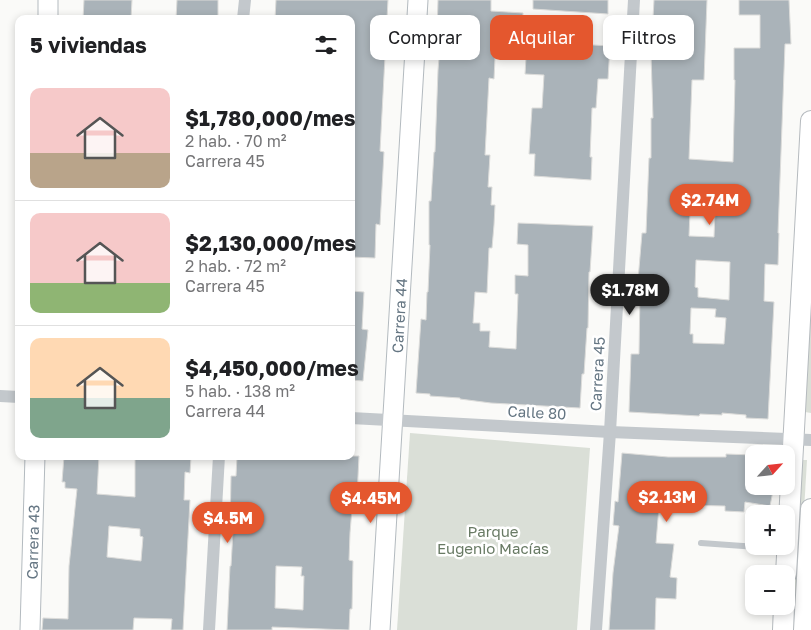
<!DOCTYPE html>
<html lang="es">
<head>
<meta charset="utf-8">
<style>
  body { margin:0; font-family:"Golos Text",sans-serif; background:#f6f6f6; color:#202124; height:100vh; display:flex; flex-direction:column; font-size:19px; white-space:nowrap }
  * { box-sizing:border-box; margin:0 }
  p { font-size:16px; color:#757577 }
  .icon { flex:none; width:28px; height:28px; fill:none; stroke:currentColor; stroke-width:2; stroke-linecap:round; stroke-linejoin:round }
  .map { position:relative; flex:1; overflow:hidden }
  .panel { position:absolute; left:15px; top:15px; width:340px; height:445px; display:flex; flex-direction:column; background:#fff; border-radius:10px; box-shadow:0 2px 8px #0003 }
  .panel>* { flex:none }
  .guide { position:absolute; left:370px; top:15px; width:365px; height:45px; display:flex; gap:10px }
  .needle { width:32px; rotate:63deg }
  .buttons { position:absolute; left:745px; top:445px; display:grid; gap:10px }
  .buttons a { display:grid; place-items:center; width:50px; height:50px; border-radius:10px; background:#fff; box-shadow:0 2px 8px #0003; font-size:25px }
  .price { position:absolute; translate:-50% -42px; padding:0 11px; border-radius:18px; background:#e4572e; color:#fff; font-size:16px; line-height:32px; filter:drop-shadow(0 1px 2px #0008) }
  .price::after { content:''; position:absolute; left:50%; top:30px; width:15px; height:11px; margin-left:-8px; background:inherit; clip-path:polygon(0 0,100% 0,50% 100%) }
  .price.on { background:#222; color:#fff }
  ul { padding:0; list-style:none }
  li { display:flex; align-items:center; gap:15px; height:125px; padding:0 15px }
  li+li { border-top:1px solid #e0e0e0 }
  li span { display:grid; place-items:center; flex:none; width:140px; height:100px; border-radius:10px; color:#555 }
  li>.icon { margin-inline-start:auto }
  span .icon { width:60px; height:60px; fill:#fffc; stroke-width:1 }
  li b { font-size:21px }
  h2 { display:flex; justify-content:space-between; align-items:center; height:60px; padding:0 15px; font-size:21px }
  .chip { padding:0 18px; border-radius:10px; background:#fff; box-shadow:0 2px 8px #0003; font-size:18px; line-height:45px }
  .chip.on { background:#e4572e; color:#fff }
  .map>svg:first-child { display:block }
  .green { fill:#dadfd7 }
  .building { fill:#aab3b9; stroke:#dcdcda; fill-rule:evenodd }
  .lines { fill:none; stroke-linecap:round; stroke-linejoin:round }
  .secondary-casing { stroke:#b3babf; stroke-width:21 }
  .primary-casing { stroke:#b5babe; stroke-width:22 }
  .lane { stroke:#c3c8cc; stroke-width:6 }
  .street { stroke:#c3c8cc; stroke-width:12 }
  .secondary { stroke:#fff; stroke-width:19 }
  .primary { stroke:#fff; stroke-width:20 }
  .labels { text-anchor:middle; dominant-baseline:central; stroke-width:5; stroke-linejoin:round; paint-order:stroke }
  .street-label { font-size:15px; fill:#657683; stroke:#fff }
  .park-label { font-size:15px; fill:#687a64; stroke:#fff }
</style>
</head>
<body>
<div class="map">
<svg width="811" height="630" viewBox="0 0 811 630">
  <rect width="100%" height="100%" fill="#fafaf8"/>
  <g class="green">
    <polygon points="811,295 811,413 805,412"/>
    <polygon points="410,433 590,448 577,630 397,630"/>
    <polygon points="800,460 807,460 797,630 790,630"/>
  </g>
  <g class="building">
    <polygon points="84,0 132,0 131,19 83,19"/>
    <polygon points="177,0 218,0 218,19 176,19"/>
    <polygon points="276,0 388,0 380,151 384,152 380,225 376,224 375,258 351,257 351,18 323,16 323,19 275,19"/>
    <polygon points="438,0 491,0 491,11 523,13 522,38 496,37 494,79 489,78 485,155 490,155 488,187 492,187 491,205 495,205 494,225 492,248 489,248 487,293 475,292 473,323 480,323 480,331 490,331 489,347 516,349 518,294 515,294 515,275 528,276 528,245 517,244 518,223 593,226 590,272 589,272 588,328 587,328 584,374 582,374 580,408 491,403 460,399 460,398 430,396 430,394 416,393 421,319 426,320 427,292 428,292 430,245 429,245 429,201 431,201 434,152 435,152 438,70 441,34 437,33"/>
    <polygon points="533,0 608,0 608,14 533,9"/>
    <path d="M654,0H707L704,80H692L689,159L733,162L735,80H734V48H760V15H739V0H789L791,44H785L778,233H779L778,265L765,264L764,301L774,302L768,419L746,418V415L722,413V415L700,414L699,416L629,412L631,354H639L640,292H638V280L642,233H646L649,158H651V118H653L651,54ZM691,186L716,187L714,237L689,236ZM696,260L730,262L729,300L698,297V288L695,287ZM691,308L716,309L715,317L726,318L724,344L693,343V334H690Z"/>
    <polygon points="527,41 610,46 608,79 598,79 596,108 592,108 590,157 592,157 591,180 534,176 535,154 529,154 532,108 542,108 544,75 525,74"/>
    <polygon points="351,291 364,292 362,329 368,330 363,381 351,380"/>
    <polygon points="622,453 668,457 726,457 726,454 754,455 754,486 774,486 770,506 745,502 744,512 725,511 725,506 682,505 681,507 659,507 656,543 674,544 670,577 677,578 676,599 656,598 655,630 609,630 613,573 619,526 613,525 615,501 618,502"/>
    <path d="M64,456H99L97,494L135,497V456L191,457L190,473L185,472L184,500H190L183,630H171L172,619L134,618L133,630H42L43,618L68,619L69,566L77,489L65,488V482H62ZM109,526L140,529V536L143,537L141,561L107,557Z"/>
    <path d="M237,456H359L357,497H353L350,533L349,560L353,561L352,609H350L349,630L272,627V630H227L230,566H231L233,531H230L231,476H236ZM276,566L302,567L301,576H304L303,610L275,608Z"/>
  </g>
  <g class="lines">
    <defs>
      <g id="secondary">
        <polyline points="48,19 48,0"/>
        <path id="s1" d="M30,630L35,456"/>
        <path id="s2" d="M380,630L418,0"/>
      </g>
      <g id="primary">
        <polyline points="786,574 811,121"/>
        <polyline points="783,630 784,606"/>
        <polyline points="804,630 811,509"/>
      </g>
    </defs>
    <use href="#secondary" class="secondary-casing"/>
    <use href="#primary" class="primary-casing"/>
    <polyline class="lane" points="701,543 784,549"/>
    <g class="street">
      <polyline points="243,19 245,0"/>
      <polyline points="0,396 19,397"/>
      <polyline points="351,418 610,432 811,440"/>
      <polyline points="209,630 219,456"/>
      <polyline points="596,630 610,432 634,0"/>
    </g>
    <use href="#secondary" class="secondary"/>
    <use href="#primary" class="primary"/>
  </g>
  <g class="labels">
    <g class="street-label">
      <text stroke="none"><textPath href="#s2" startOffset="315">Carrera 44</textPath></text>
      <text transform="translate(597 374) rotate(-87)">Carrera 45</text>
      <text transform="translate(537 412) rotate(3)">Calle 80</text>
      <text stroke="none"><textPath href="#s1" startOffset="88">Carrera 43</textPath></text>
    </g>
    <g class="park-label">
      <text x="493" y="531">Parque<tspan x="493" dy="17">Eugenio Macías</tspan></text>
    </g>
  </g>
</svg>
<div class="buttons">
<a><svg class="needle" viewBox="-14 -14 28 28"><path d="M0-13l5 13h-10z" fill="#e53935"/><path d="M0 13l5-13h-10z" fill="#757577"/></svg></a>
<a>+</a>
<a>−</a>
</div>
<b class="price" style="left:710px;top:226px">$2.74M</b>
<b class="price on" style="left:630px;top:316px">$1.78M</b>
<b class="price" style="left:667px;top:523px">$2.13M</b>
<b class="price" style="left:371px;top:524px">$4.45M</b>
<b class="price" style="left:228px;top:544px">$4.5M</b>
<div class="guide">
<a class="chip">Comprar</a>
<a class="chip on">Alquilar</a>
<a class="chip">Filtros</a>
</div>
<section class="panel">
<h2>5 viviendas<svg class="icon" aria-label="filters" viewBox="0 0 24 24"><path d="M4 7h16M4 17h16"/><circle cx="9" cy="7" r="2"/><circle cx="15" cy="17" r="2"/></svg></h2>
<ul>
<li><span style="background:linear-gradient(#f6c9c9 65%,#b9a48a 0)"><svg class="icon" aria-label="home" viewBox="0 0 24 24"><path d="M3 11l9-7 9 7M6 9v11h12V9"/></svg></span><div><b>$1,780,000/mes</b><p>2 hab. · 70 m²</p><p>Carrera 45</p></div></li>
<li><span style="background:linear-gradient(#f6c9c9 70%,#8fb573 0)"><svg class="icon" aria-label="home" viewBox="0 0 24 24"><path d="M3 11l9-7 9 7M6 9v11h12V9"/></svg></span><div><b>$2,130,000/mes</b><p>2 hab. · 72 m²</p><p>Carrera 45</p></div></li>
<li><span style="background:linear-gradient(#ffd9b3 60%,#7fa58c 0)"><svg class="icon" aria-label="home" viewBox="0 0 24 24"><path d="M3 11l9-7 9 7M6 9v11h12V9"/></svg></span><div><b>$4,450,000/mes</b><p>5 hab. · 138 m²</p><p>Carrera 44</p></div></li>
</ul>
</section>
</div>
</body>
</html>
